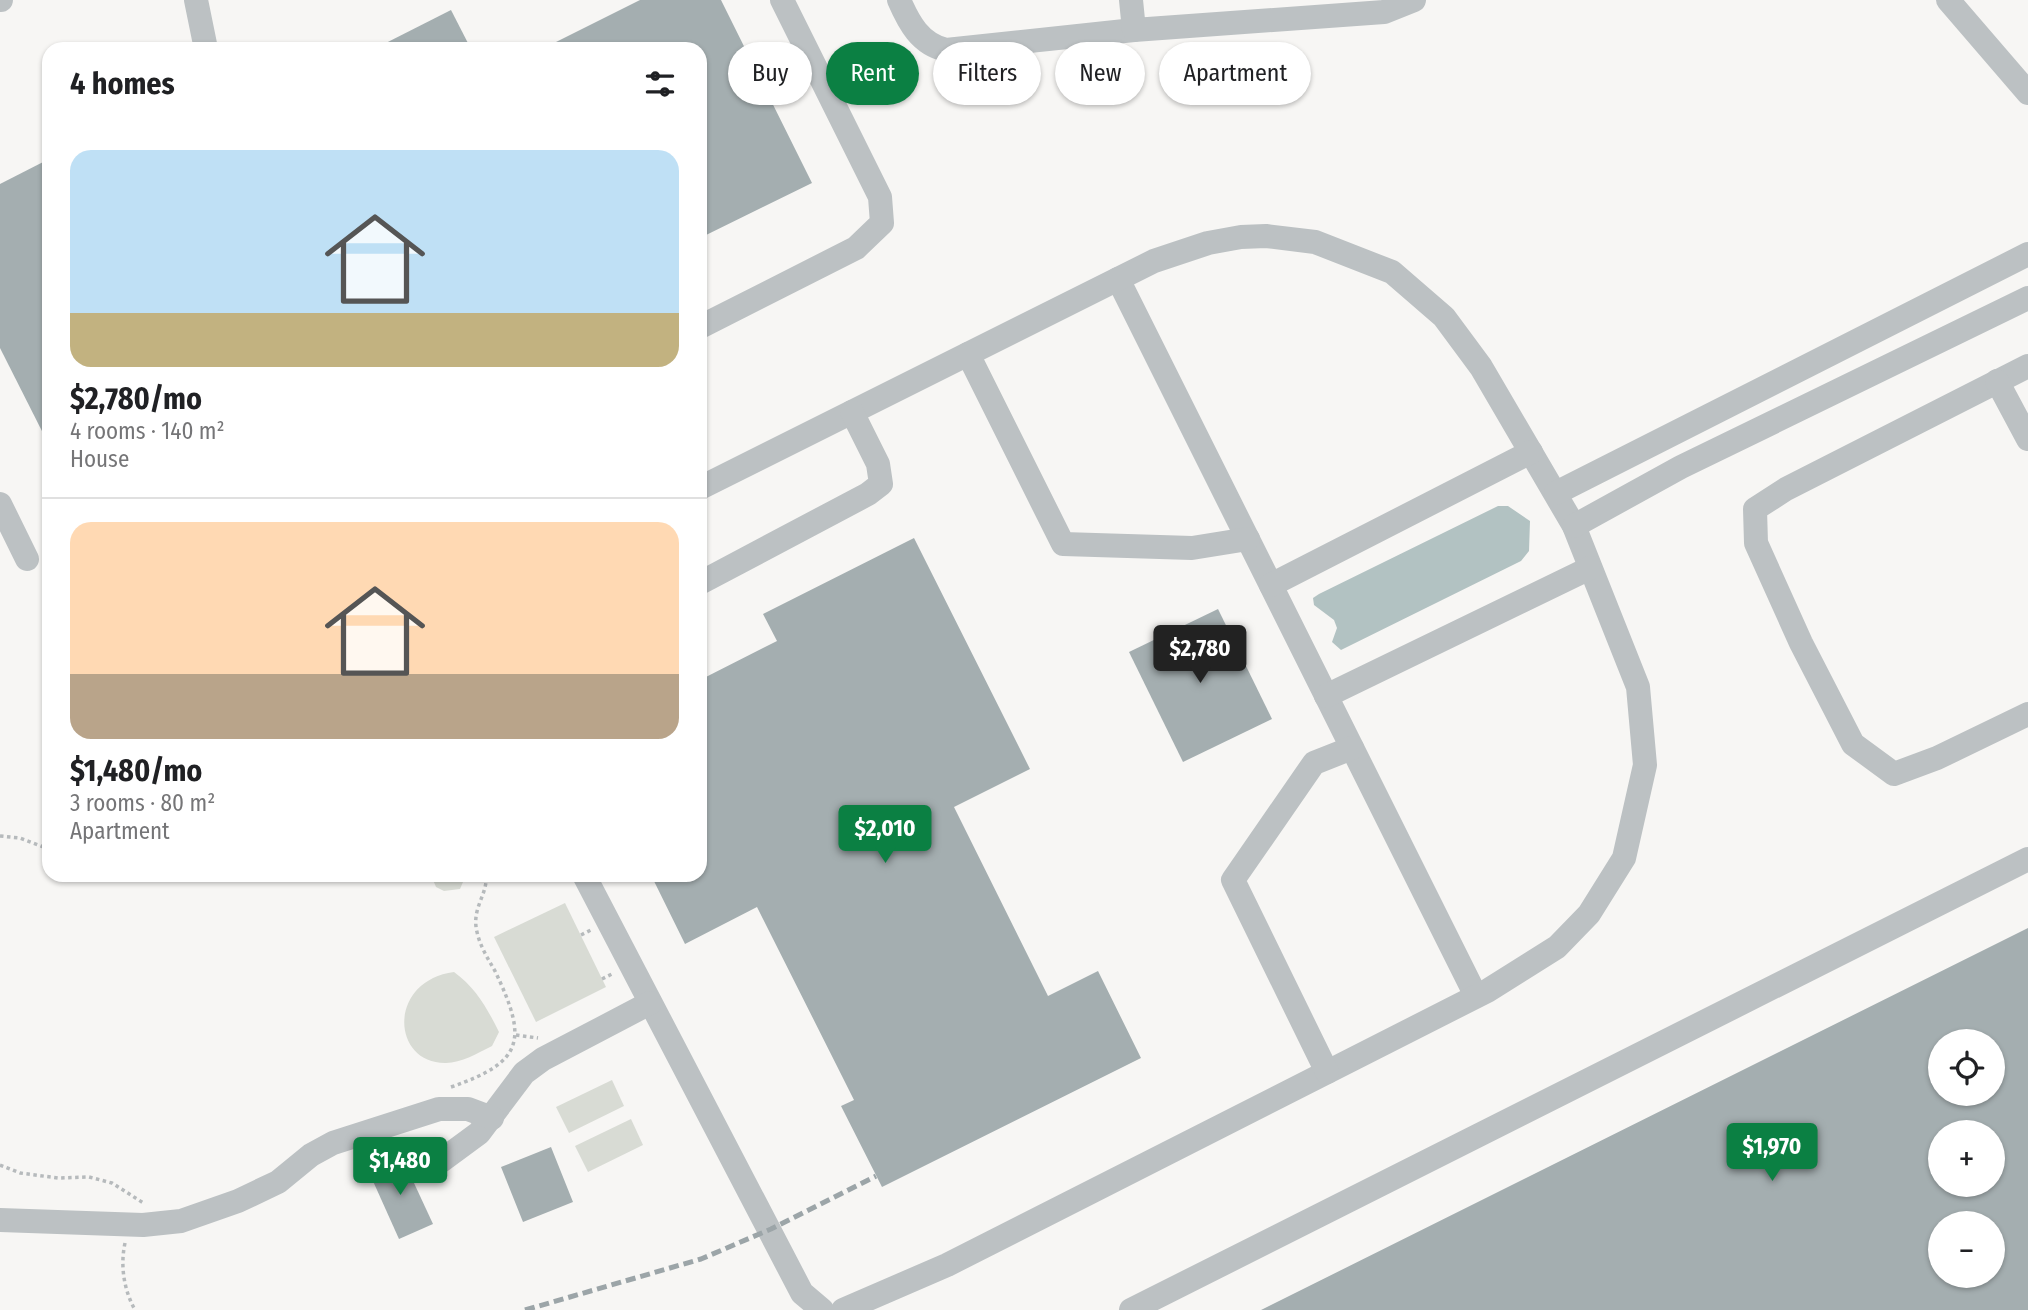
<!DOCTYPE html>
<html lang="en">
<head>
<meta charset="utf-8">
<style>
  body { margin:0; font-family:"Fira Sans Condensed",sans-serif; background:#f6f6f6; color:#202124; height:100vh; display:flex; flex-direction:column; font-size:26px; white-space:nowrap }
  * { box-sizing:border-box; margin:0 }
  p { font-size:23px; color:#757577 }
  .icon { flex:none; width:38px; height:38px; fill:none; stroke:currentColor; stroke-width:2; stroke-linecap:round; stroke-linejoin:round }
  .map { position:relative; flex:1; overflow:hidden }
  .details { position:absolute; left:42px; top:42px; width:665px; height:840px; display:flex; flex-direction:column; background:#fff; border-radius:21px; box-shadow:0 2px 5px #0004 }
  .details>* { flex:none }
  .guide { position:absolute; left:728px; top:42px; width:665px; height:63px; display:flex; gap:14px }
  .controls { position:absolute; left:1928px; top:1029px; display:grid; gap:14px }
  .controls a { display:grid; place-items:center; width:77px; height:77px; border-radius:50%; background:#fff; box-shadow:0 2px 5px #0004; font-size:35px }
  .price { position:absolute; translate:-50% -60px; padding:0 16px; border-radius:7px; background:#0b8043; color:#fff; font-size:23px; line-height:46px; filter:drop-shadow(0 2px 4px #0008) }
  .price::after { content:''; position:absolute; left:50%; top:42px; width:21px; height:16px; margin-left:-10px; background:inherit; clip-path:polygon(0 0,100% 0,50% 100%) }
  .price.on { background:#222; color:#fff }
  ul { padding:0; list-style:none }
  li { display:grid; align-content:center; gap:14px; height:371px; padding:0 28px }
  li+li { border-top:2px solid #e0e0e0 }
  li span { display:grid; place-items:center; height:217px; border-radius:21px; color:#555 }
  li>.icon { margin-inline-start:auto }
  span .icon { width:126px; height:126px; fill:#fffc; stroke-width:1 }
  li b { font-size:30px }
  h2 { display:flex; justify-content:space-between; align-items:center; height:84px; padding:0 28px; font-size:30px }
  .tag { padding:0 24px; border-radius:32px; background:#fff; box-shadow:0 2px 5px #0004; font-size:24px; line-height:63px }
  .tag.on { background:#0b8043; color:#fff }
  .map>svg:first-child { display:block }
  .green { fill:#d8dbd4 }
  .water { fill:#b2c2c2 }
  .building { fill:#a4aeb0; fill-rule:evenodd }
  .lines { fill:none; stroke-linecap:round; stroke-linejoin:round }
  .path { stroke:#b6babc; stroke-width:3.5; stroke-dasharray:3.5 3.5; stroke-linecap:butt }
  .minor { stroke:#bcc1c3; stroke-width:24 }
  .rail { stroke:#9ca5a8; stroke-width:5; stroke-dasharray:10 5; stroke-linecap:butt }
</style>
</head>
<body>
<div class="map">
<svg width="2028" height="1310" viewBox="0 0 2028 1310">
  <rect width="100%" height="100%" fill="#f7f6f4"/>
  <g class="green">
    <polygon points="431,875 466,875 460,889 444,891 436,887"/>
    <polygon points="565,903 606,987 536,1022 494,937"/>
    <path d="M454,972C476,988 487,1008 499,1032L492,1046C478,1053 461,1063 446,1063C391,1064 387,981 454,972Z"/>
    <polygon points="612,1080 624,1106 569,1133 556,1107"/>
    <polygon points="631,1119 643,1145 588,1172 575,1146"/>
  </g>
  <polygon class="water" points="1498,506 1508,506 1530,521 1529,551 1521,561 1341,650 1332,642 1337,628 1334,620 1314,605 1313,598 1319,594"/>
  <g class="building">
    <polygon points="640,0 721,0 812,183 700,238 700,49 542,49"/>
    <polygon points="451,10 471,49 374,49"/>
    <polygon points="49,159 49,445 0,348 0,184"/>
    <polygon points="914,538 1030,769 954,807 1048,996 1098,971 1141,1058 882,1187 841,1106 854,1100 757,907 685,944 651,875 700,875 700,749 705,746 700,736 700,680 777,641 763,614"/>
    <polygon points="1218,609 1272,719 1183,762 1129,652"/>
    <path d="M2028,928V1310H1261ZM1941,1041H1993V1094H1941ZM1941,1132H1993V1185H1941ZM1941,1223H1993V1276H1941Z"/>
    <polygon points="551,1147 573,1202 523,1222 501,1167"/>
    <polygon points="401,1155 433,1224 399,1239 368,1170"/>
  </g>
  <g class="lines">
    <g class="path">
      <polyline points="0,836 20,838 49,849"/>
      <polyline points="120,875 143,875"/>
      <polyline points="581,935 591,930"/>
      <polyline points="602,979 612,974"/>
      <polyline points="516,1035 538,1038"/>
      <path d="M451,1087C524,1062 528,1040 495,971C488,959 480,946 477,932C471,908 488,895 486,875"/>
      <polyline points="0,1165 20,1173 58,1178 89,1177 112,1183 145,1204"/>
      <path d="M125,1243C120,1266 124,1290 135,1310"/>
    </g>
    <g class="minor">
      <polyline points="0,0 1,0"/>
      <polyline points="196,0 206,49"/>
      <path d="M899,0C909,23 920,44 946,50L1134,30"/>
      <polyline points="1131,0 1134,30 1384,12 1414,0"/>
      <polyline points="1948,0 2028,93"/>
      <polyline points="1118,279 1476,996"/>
      <polyline points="700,327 856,248 882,223 880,197 782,0"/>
      <polyline points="968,354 1063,544 1192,548 1248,539"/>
      <polyline points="2028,366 1786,489 1755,509 1756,543 1801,643 1853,744 1894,774 1937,758 2028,714"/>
      <polyline points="1997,381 2028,439"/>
      <polyline points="700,488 1154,261 1208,243 1241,237 1266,236 1315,242 1392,272 1444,317 1481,367 1574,526 1638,687 1645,765 1624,858 1589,914 1557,947 1487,991 947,1265 843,1310"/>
      <polyline points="1556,493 2028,254"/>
      <polyline points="0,504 27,559"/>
      <polyline points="1574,526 1681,467 2028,298"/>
      <polyline points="700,583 868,494 881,484 878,464 852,412"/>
      <polyline points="1271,585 1531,452"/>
      <polyline points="1326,696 1590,568"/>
      <polyline points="584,875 802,1293 822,1310"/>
      <polyline points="1327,1072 1233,880 1314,763 1352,748"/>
      <polyline points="441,1161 479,1133 524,1073 543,1059 650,1003"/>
      <polyline points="0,1220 143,1225 181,1221 238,1201 278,1182 311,1155 333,1143 439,1109 468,1109 492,1118"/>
      <polyline points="1131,1310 2028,859"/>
    </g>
    <polyline class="rail" points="525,1310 701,1259 771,1229 876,1176"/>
  </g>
</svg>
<div class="controls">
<a><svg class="icon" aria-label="locate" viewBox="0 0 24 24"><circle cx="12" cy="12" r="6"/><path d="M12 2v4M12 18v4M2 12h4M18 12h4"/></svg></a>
<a>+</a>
<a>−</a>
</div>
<b class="price on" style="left:1200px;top:685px">$2,780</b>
<b class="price" style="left:885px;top:865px">$2,010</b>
<b class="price" style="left:1772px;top:1183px">$1,970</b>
<b class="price" style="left:400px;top:1197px">$1,480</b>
<div class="guide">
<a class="tag">Buy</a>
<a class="tag on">Rent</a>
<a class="tag">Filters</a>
<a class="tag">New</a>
<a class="tag">Apartment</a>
</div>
<section class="details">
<h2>4 homes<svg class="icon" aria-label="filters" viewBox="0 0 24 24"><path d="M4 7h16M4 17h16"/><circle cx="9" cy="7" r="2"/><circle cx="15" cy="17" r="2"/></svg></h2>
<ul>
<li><span style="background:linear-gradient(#bfe0f5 75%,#c2b280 0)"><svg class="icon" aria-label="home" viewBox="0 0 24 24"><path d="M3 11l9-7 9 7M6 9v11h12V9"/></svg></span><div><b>$2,780/mo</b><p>4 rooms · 140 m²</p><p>House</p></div></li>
<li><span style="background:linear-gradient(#ffd9b3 70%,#b9a48a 0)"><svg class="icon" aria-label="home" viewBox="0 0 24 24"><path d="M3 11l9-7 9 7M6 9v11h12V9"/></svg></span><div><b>$1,480/mo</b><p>3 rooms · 80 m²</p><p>Apartment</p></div></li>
</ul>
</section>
</div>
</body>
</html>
